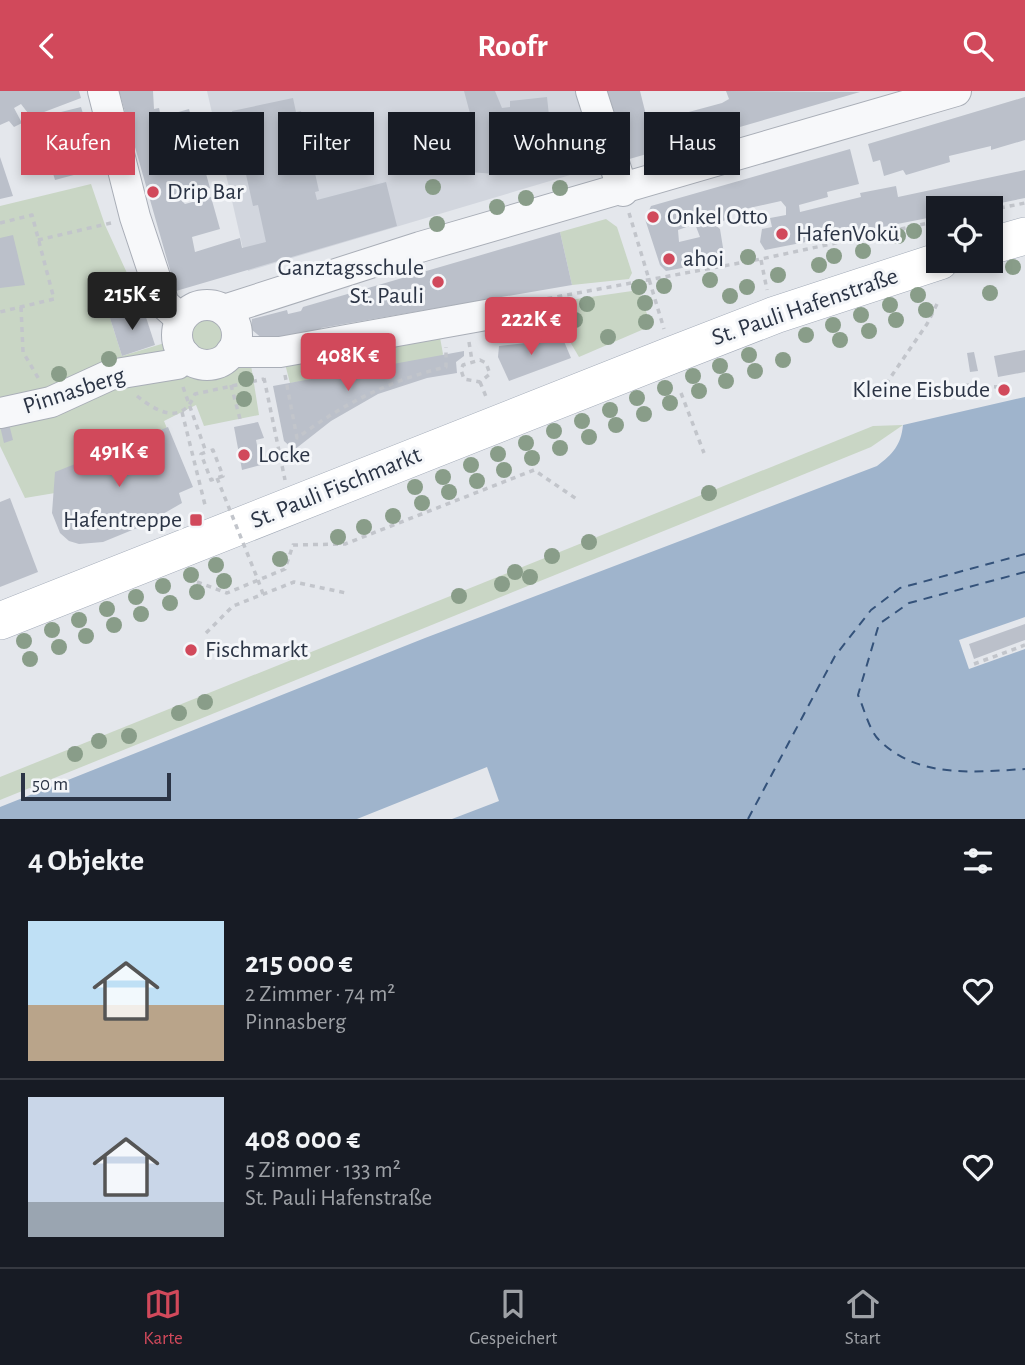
<!DOCTYPE html>
<html lang="de">
<head>
<meta charset="utf-8">
<style>
  body { margin:0; font-family:"Alegreya Sans",sans-serif; background:#20242c; color:#f1f3f6; height:100vh; display:flex; flex-direction:column; font-size:26px; white-space:nowrap }
  * { box-sizing:border-box; margin:0 }
  p { font-size:23px; color:#9ea1a6 }
  .icon { flex:none; width:38px; height:38px; fill:none; stroke:currentColor; stroke-width:2; stroke-linecap:round; stroke-linejoin:round }
  .map { position:relative; height:728px; overflow:hidden }
  .panel { display:flex; flex-direction:column; background:#171b24; flex:1 }
  .panel>* { flex:none }
  .banner { position:absolute; left:21px; top:21px; width:984px; height:63px; display:flex; gap:14px }
  .buttons { position:absolute; left:926px; top:105px; display:grid; gap:14px }
  .buttons a { display:grid; place-items:center; width:77px; height:77px; border-radius:0px; background:#171b24; box-shadow:0 4px 10px #0003; font-size:35px }
  .scale { position:absolute; left:21px; bottom:18px; width:150px; box-sizing:border-box; padding-left:7px; border:4px solid #2b3445; border-top:0; font-size:19px; line-height:24px; white-space:nowrap; color:#2b3445; -webkit-text-stroke:5px #f4f6f9; paint-order:stroke }
  .price { position:absolute; translate:-50% -60px; padding:0 16px; border-radius:7px; background:#d1495b; color:#fff; font-size:23px; line-height:46px; filter:drop-shadow(0 2px 4px #0008) }
  .price::after { content:''; position:absolute; left:50%; top:42px; width:21px; height:16px; margin-left:-10px; background:inherit; clip-path:polygon(0 0,100% 0,50% 100%) }
  .price.current { background:#222; color:#fff }
  ul { padding:0; list-style:none }
  li { display:flex; align-items:center; gap:21px; height:175px; padding:0 28px }
  li+li { border-top:2px solid #363941 }
  li span { display:grid; place-items:center; flex:none; width:196px; height:140px; border-radius:0px; color:#555 }
  li>.icon { margin-inline-start:auto }
  span .icon { width:84px; height:84px; fill:#fffc; stroke-width:1 }
  li b { font-size:30px }
  h2 { display:flex; justify-content:space-between; align-items:center; height:84px; padding:0 28px; font-size:30px }
  .pill { padding:0 24px; border-radius:0px; background:#171b24; box-shadow:0 4px 10px #0003; font-size:24px; line-height:63px }
  .pill.current { background:#d1495b; color:#fff }
  header { display:flex; justify-content:space-between; align-items:center; height:91px; padding:0 28px; background:#d1495b; color:#fff; font-size:32px; font-weight:700 }
  .tab-bar { display:flex; justify-content:space-around; align-items:center; height:98px; border-top:2px solid #363941; background:#171b24; font-size:19px; color:#9ea1a6 }
  .tab-bar a { display:grid; justify-items:center; gap:4px }
  .tab-bar .current { color:#d1495b }
  .map>svg:first-child { display:block }
  .built { fill:#d2d6de }
  .green { fill:#c9d6c5 }
  .water { fill:#9fb4cc }
  .pier { fill:#e4e7ec }
  .lines { fill:none; stroke-linecap:round; stroke-linejoin:round }
  .ferry { stroke:#34527a; stroke-width:2; stroke-dasharray:9 7; stroke-linecap:butt }
  .building { fill:#bbc0ca; fill-rule:evenodd }
  .minor-casing { stroke:#a9aeb7; stroke-width:32 }
  .major-casing { stroke:#a3abb8; stroke-width:38 }
  .path { stroke:#c2c5cb; stroke-width:3.5; stroke-dasharray:5 5; stroke-linecap:butt }
  .minor { stroke:#f7f8fa; stroke-width:30 }
  .major { stroke:#fff; stroke-width:37 }
  .path-bridge { stroke:#c2c5cb; stroke-width:3.5; stroke-dasharray:5 5; stroke-linecap:butt }
  .tree { fill:#899d89 }
  .poi-dot { fill:#d1495b; stroke:#f4f6f9; stroke-width:2.5 }
  .labels { text-anchor:middle; dominant-baseline:central; stroke-width:6; stroke-linejoin:round; paint-order:stroke }
  .poi-label { font-size:24px; fill:#2b3445; stroke:#f4f6f9; text-anchor:start }
  .street-label { font-size:24px; fill:#2b3445; stroke:#f4f6f9 }
</style>
</head>
<body>
<header><svg class="icon" aria-label="back" viewBox="0 0 24 24"><path d="M15 5l-7 7 7 7"/></svg>Roofr<svg class="icon" aria-label="search" viewBox="0 0 24 24"><circle cx="10" cy="10" r="6"/><path d="M15 15l6 6"/></svg></header>
<div class="map">
<svg width="1025" height="728" viewBox="0 0 1025 728">
  <rect width="100%" height="100%" fill="#e4e7ec"/>
  <polygon class="built" points="207,0 575,0 597,76 248,180"/>
  <g class="green">
    <path d="M91,93L105,134L143,217L110,227L122,265L168,251C192,289 211,280 251,274L259,324L204,335L196,314L164,330L190,395L55,402L25,407L0,355V115Z"/>
    <polygon points="606,128 617,136 632,182 629,188 572,194 560,141"/>
    <polygon points="639,199 651,235 579,266 566,244 510,250 508,243 518,234 521,216"/>
    <circle cx="207" cy="244" r="18"/>
    <polygon points="439,241 443,263 439,272 290,292 284,269"/>
    <polygon points="903,334 871,356 0,709 0,686 873,335"/>
  </g>
  <path class="water" d="M1025,306V728H0V716L425,547L877,375C893,363 901,354 903,334Z"/>
  <g class="pier">
    <polygon points="1025,526 1025,558 969,578 959,549"/>
    <polygon points="487,676 499,710 452,728 357,728"/>
  </g>
  <g class="lines">
    <g class="ferry">
      <path d="M1025,481L909,512L879,533L858,604C864,617 869,639 879,649C918,688 975,681 1025,678"/>
      <polyline points="748,728 835,565 871,519 900,497 1025,463"/>
    </g>
  </g>
  <g class="building">
    <polygon points="0,0 79,0 81,7 31,26 21,13 14,17 22,32 14,36 9,30 0,34"/>
    <polygon points="119,0 153,0 154,18 159,17 161,26 189,18 200,55 170,64 173,73 201,65 210,97 178,106 185,113 211,106 220,138 192,146 195,161 240,147 242,157 266,151 258,114 253,115 232,20 293,7 296,21 301,20 319,100 315,101 317,109 386,91 397,135 176,200"/>
    <polygon points="464,0 495,0 502,17 510,16 510,10 547,6 550,34 514,41 513,37 506,37 496,83 468,81 472,30"/>
    <polygon points="607,0 640,0 648,32 722,12 729,8 726,0 860,1 626,69"/>
    <polygon points="1025,6 1025,49 991,59 991,55 949,65 950,71 906,84 903,79 884,85 880,69 873,71 868,53"/>
    <polygon points="81,16 100,77 55,89 39,36 59,31 57,25 61,21"/>
    <path d="M850,58L859,93L827,101L828,106L799,114L800,121L861,106L860,102L896,95L898,106L1025,79V107L976,117H938V125L765,159L760,151L762,138L772,136L770,127L786,124V116L781,110L731,121L732,127L714,133L720,138L725,169L666,180L660,174L645,128L651,115ZM695,133L700,146L679,151L678,139Z"/>
    <polygon points="0,66 13,105 0,108"/>
    <polygon points="560,141 572,194 321,237 320,241 264,249 251,238 252,228 287,219 288,223 301,220 303,216"/>
    <polygon points="13,144 25,194 0,197 0,147"/>
    <polygon points="143,217 155,254 122,265 110,227"/>
    <polygon points="563,248 571,267 509,290 498,266 499,255"/>
    <polygon points="1025,259 1025,281 998,286 994,265"/>
    <polygon points="464,260 464,265 456,271 457,282 427,287 378,303 331,330 294,359 284,350 273,295"/>
    <polygon points="974,261 978,280 970,281 967,262"/>
    <polygon points="258,331 264,347 256,349 261,374 242,379 234,336"/>
    <polygon points="9,333 13,349 4,352 0,335"/>
    <polygon points="168,336 193,396 179,402 182,412 142,435 103,451 79,453 69,450 60,442 52,422 55,381"/>
    <polygon points="10,407 38,481 0,496 0,411"/>
    <polygon points="1025,533 1025,549 974,568 969,553"/>
  </g>
  <g class="lines">
    <defs>
      <g id="minor">
        <polyline points="103,0 135,126 164,213 181,228"/>
        <polyline points="591,0 623,100"/>
        <circle cx="207" cy="244" r="30"/>
        <polyline points="224,219 420,156 956,0"/>
        <polyline points="231,261 280,261 497,222"/>
        <polyline points="0,322 51,311 110,284 177,273 185,264"/>
      </g>
      <g id="major">
        <polyline points="990,155 1025,145"/>
        <polyline points="0,530 672,264 775,224 940,170"/>
      </g>
    </defs>
    <use href="#minor" class="minor-casing"/>
    <use href="#major" class="major-casing"/>
    <g class="path">
      <polyline points="990,119 1025,112"/>
      <polyline points="629,122 664,238"/>
      <polyline points="0,132 32,124 54,208 0,221"/>
      <polyline points="38,149 111,132"/>
      <polyline points="761,169 767,199"/>
      <polyline points="518,213 761,168 938,130"/>
      <polyline points="21,216 23,261 40,290"/>
      <polyline points="469,251 472,270"/>
      <polygon points="480,269 486,272 490,283 480,291 464,288 461,279 463,274"/>
      <path d="M285,284L297,347C343,313 390,289 446,276V256"/>
      <polyline points="264,287 285,389"/>
      <polyline points="480,291 487,308"/>
      <polyline points="886,293 927,233 939,209"/>
      <polyline points="231,294 240,328"/>
      <polyline points="964,294 1000,296"/>
      <polyline points="183,296 206,361 201,363 211,389 223,385 213,359 206,361"/>
      <polyline points="681,302 704,362"/>
      <path d="M137,305C157,321 182,335 195,303L264,288"/>
      <polyline points="182,321 206,418"/>
      <polyline points="258,489 263,503"/>
      <polyline points="197,491 227,502 285,478 293,454 345,453 534,379 578,409"/>
      <polyline points="206,542 233,515 294,491 346,502"/>
      <polyline points="974,573 1025,554"/>
    </g>
    <use href="#minor" class="minor"/>
    <use href="#major" class="major"/>
    <polyline class="path-bridge" points="217,387 258,489"/>
  </g>
  <g class="tree">
    <circle cx="433" cy="96" r="8"/>
    <circle cx="560" cy="97" r="8"/>
    <circle cx="526" cy="107" r="8"/>
    <circle cx="497" cy="116" r="8"/>
    <circle cx="437" cy="133" r="8"/>
    <circle cx="914" cy="140" r="8"/>
    <circle cx="898" cy="145" r="8"/>
    <circle cx="863" cy="160" r="8"/>
    <circle cx="834" cy="165" r="8"/>
    <circle cx="748" cy="166" r="8"/>
    <circle cx="819" cy="174" r="8"/>
    <circle cx="1013" cy="176" r="8"/>
    <circle cx="778" cy="184" r="8"/>
    <circle cx="710" cy="189" r="8"/>
    <circle cx="664" cy="195" r="8"/>
    <circle cx="639" cy="196" r="8"/>
    <circle cx="747" cy="196" r="8"/>
    <circle cx="990" cy="202" r="8"/>
    <circle cx="918" cy="204" r="8"/>
    <circle cx="730" cy="205" r="8"/>
    <circle cx="645" cy="212" r="8"/>
    <circle cx="587" cy="213" r="8"/>
    <circle cx="890" cy="214" r="8"/>
    <circle cx="926" cy="219" r="8"/>
    <circle cx="861" cy="224" r="8"/>
    <circle cx="575" cy="229" r="8"/>
    <circle cx="896" cy="229" r="8"/>
    <circle cx="646" cy="231" r="8"/>
    <circle cx="833" cy="234" r="8"/>
    <circle cx="869" cy="240" r="8"/>
    <circle cx="806" cy="244" r="8"/>
    <circle cx="608" cy="246" r="8"/>
    <circle cx="840" cy="249" r="8"/>
    <circle cx="359" cy="263" r="8"/>
    <circle cx="749" cy="264" r="8"/>
    <circle cx="109" cy="268" r="8"/>
    <circle cx="783" cy="269" r="8"/>
    <circle cx="720" cy="275" r="8"/>
    <circle cx="755" cy="280" r="8"/>
    <circle cx="59" cy="283" r="8"/>
    <circle cx="693" cy="285" r="8"/>
    <circle cx="246" cy="288" r="8"/>
    <circle cx="726" cy="290" r="8"/>
    <circle cx="665" cy="297" r="8"/>
    <circle cx="699" cy="300" r="8"/>
    <circle cx="637" cy="307" r="8"/>
    <circle cx="244" cy="308" r="8"/>
    <circle cx="670" cy="312" r="8"/>
    <circle cx="610" cy="319" r="8"/>
    <circle cx="644" cy="323" r="8"/>
    <circle cx="582" cy="330" r="8"/>
    <circle cx="616" cy="334" r="8"/>
    <circle cx="554" cy="340" r="8"/>
    <circle cx="589" cy="346" r="8"/>
    <circle cx="526" cy="352" r="8"/>
    <circle cx="560" cy="357" r="8"/>
    <circle cx="498" cy="363" r="8"/>
    <circle cx="532" cy="367" r="8"/>
    <circle cx="471" cy="374" r="8"/>
    <circle cx="504" cy="379" r="8"/>
    <circle cx="443" cy="386" r="8"/>
    <circle cx="477" cy="390" r="8"/>
    <circle cx="415" cy="396" r="8"/>
    <circle cx="449" cy="401" r="8"/>
    <circle cx="709" cy="402" r="8"/>
    <circle cx="422" cy="412" r="8"/>
    <circle cx="393" cy="425" r="8"/>
    <circle cx="364" cy="436" r="8"/>
    <circle cx="338" cy="446" r="8"/>
    <circle cx="589" cy="451" r="8"/>
    <circle cx="552" cy="465" r="8"/>
    <circle cx="280" cy="468" r="8"/>
    <circle cx="216" cy="474" r="8"/>
    <circle cx="515" cy="481" r="8"/>
    <circle cx="191" cy="484" r="8"/>
    <circle cx="530" cy="486" r="8"/>
    <circle cx="224" cy="490" r="8"/>
    <circle cx="502" cy="493" r="8"/>
    <circle cx="163" cy="495" r="8"/>
    <circle cx="197" cy="501" r="8"/>
    <circle cx="459" cy="505" r="8"/>
    <circle cx="136" cy="506" r="8"/>
    <circle cx="170" cy="512" r="8"/>
    <circle cx="107" cy="518" r="8"/>
    <circle cx="141" cy="523" r="8"/>
    <circle cx="79" cy="529" r="8"/>
    <circle cx="114" cy="534" r="8"/>
    <circle cx="52" cy="539" r="8"/>
    <circle cx="86" cy="545" r="8"/>
    <circle cx="24" cy="550" r="8"/>
    <circle cx="59" cy="556" r="8"/>
    <circle cx="30" cy="568" r="8"/>
    <circle cx="205" cy="611" r="8"/>
    <circle cx="179" cy="622" r="8"/>
    <circle cx="129" cy="645" r="8"/>
    <circle cx="99" cy="650" r="8"/>
    <circle cx="75" cy="663" r="8"/>
  </g>
  <g class="poi-dot">
    <circle cx="153" cy="101" r="7"/>
    <circle cx="653" cy="126" r="7"/>
    <circle cx="782" cy="143" r="7"/>
    <circle cx="669" cy="168" r="7"/>
    <circle cx="438" cy="191" r="7"/>
    <circle cx="1004" cy="299" r="7"/>
    <circle cx="244" cy="364" r="7"/>
    <rect x="189" y="422" width="14" height="14" rx="3.5"/>
    <circle cx="191" cy="559" r="7"/>
  </g>
  <g class="labels">
    <g class="poi-label">
      <text x="167" y="101">Drip Bar</text>
      <text x="667" y="126">Onkel Otto</text>
      <text x="796" y="143">HafenVokü</text>
      <text x="683" y="168">ahoi</text>
      <text x="424" y="177" text-anchor="end">Ganztagsschule<tspan x="424" dy="28">St. Pauli</tspan></text>
      <text x="990" y="299" text-anchor="end">Kleine Eisbude</text>
      <text x="258" y="364">Locke</text>
      <text x="182" y="429" text-anchor="end">Hafentreppe</text>
      <text x="205" y="559">Fischmarkt</text>
    </g>
    <g class="street-label">
      <text transform="translate(805 216) rotate(-19)">St. Pauli Hafenstraße</text>
      <text transform="translate(74 300) rotate(-18)">Pinnasberg</text>
      <text transform="translate(336 397) rotate(-22)">St. Pauli Fischmarkt</text>
    </g>
  </g>
</svg>
<div class="buttons">
<a><svg class="icon" aria-label="locate" viewBox="0 0 24 24"><circle cx="12" cy="12" r="6"/><path d="M12 2v4M12 18v4M2 12h4M18 12h4"/></svg></a>
</div>
<div class="scale">50 m</div>
<b class="price current" style="left:132px;top:241px">215K €</b>
<b class="price" style="left:531px;top:266px">222K €</b>
<b class="price" style="left:348px;top:302px">408K €</b>
<b class="price" style="left:119px;top:398px">491K €</b>
<div class="banner">
<a class="pill current">Kaufen</a>
<a class="pill">Mieten</a>
<a class="pill">Filter</a>
<a class="pill">Neu</a>
<a class="pill">Wohnung</a>
<a class="pill">Haus</a>
</div>
</div>
<section class="panel">
<h2>4 Objekte<svg class="icon" aria-label="filters" viewBox="0 0 24 24"><path d="M4 7h16M4 17h16"/><circle cx="9" cy="7" r="2"/><circle cx="15" cy="17" r="2"/></svg></h2>
<ul>
<li><span style="background:linear-gradient(#bfe0f5 60%,#b9a48a 0)"><svg class="icon" aria-label="home" viewBox="0 0 24 24"><path d="M3 11l9-7 9 7M6 9v11h12V9"/></svg></span><div><b>215 000 €</b><p>2 Zimmer · 74 m²</p><p>Pinnasberg</p></div><svg class="icon" aria-label="heart" viewBox="0 0 24 24"><path d="M12 20l-8-8c-3-5 5-10 8-4 3-6 11-1 8 4z"/></svg></li>
<li><span style="background:linear-gradient(#c9d6e8 75%,#9aa5b1 0)"><svg class="icon" aria-label="home" viewBox="0 0 24 24"><path d="M3 11l9-7 9 7M6 9v11h12V9"/></svg></span><div><b>408 000 €</b><p>5 Zimmer · 133 m²</p><p>St. Pauli Hafenstraße</p></div><svg class="icon" aria-label="heart" viewBox="0 0 24 24"><path d="M12 20l-8-8c-3-5 5-10 8-4 3-6 11-1 8 4z"/></svg></li>
</ul>
</section>
<nav class="tab-bar">
<a class="current"><svg class="icon" aria-label="map" viewBox="0 0 24 24"><path d="M3 6l6-2 6 2 6-2v14l-6 2-6-2-6 2zM9 4v14M15 6v14"/></svg>Karte</a>
<a><svg class="icon" aria-label="saved" viewBox="0 0 24 24"><path d="M7 4h10v16l-5-4-5 4z"/></svg>Gespeichert</a>
<a><svg class="icon" aria-label="home" viewBox="0 0 24 24"><path d="M3 11l9-7 9 7M6 9v11h12V9"/></svg>Start</a>
</nav>
</body>
</html>
